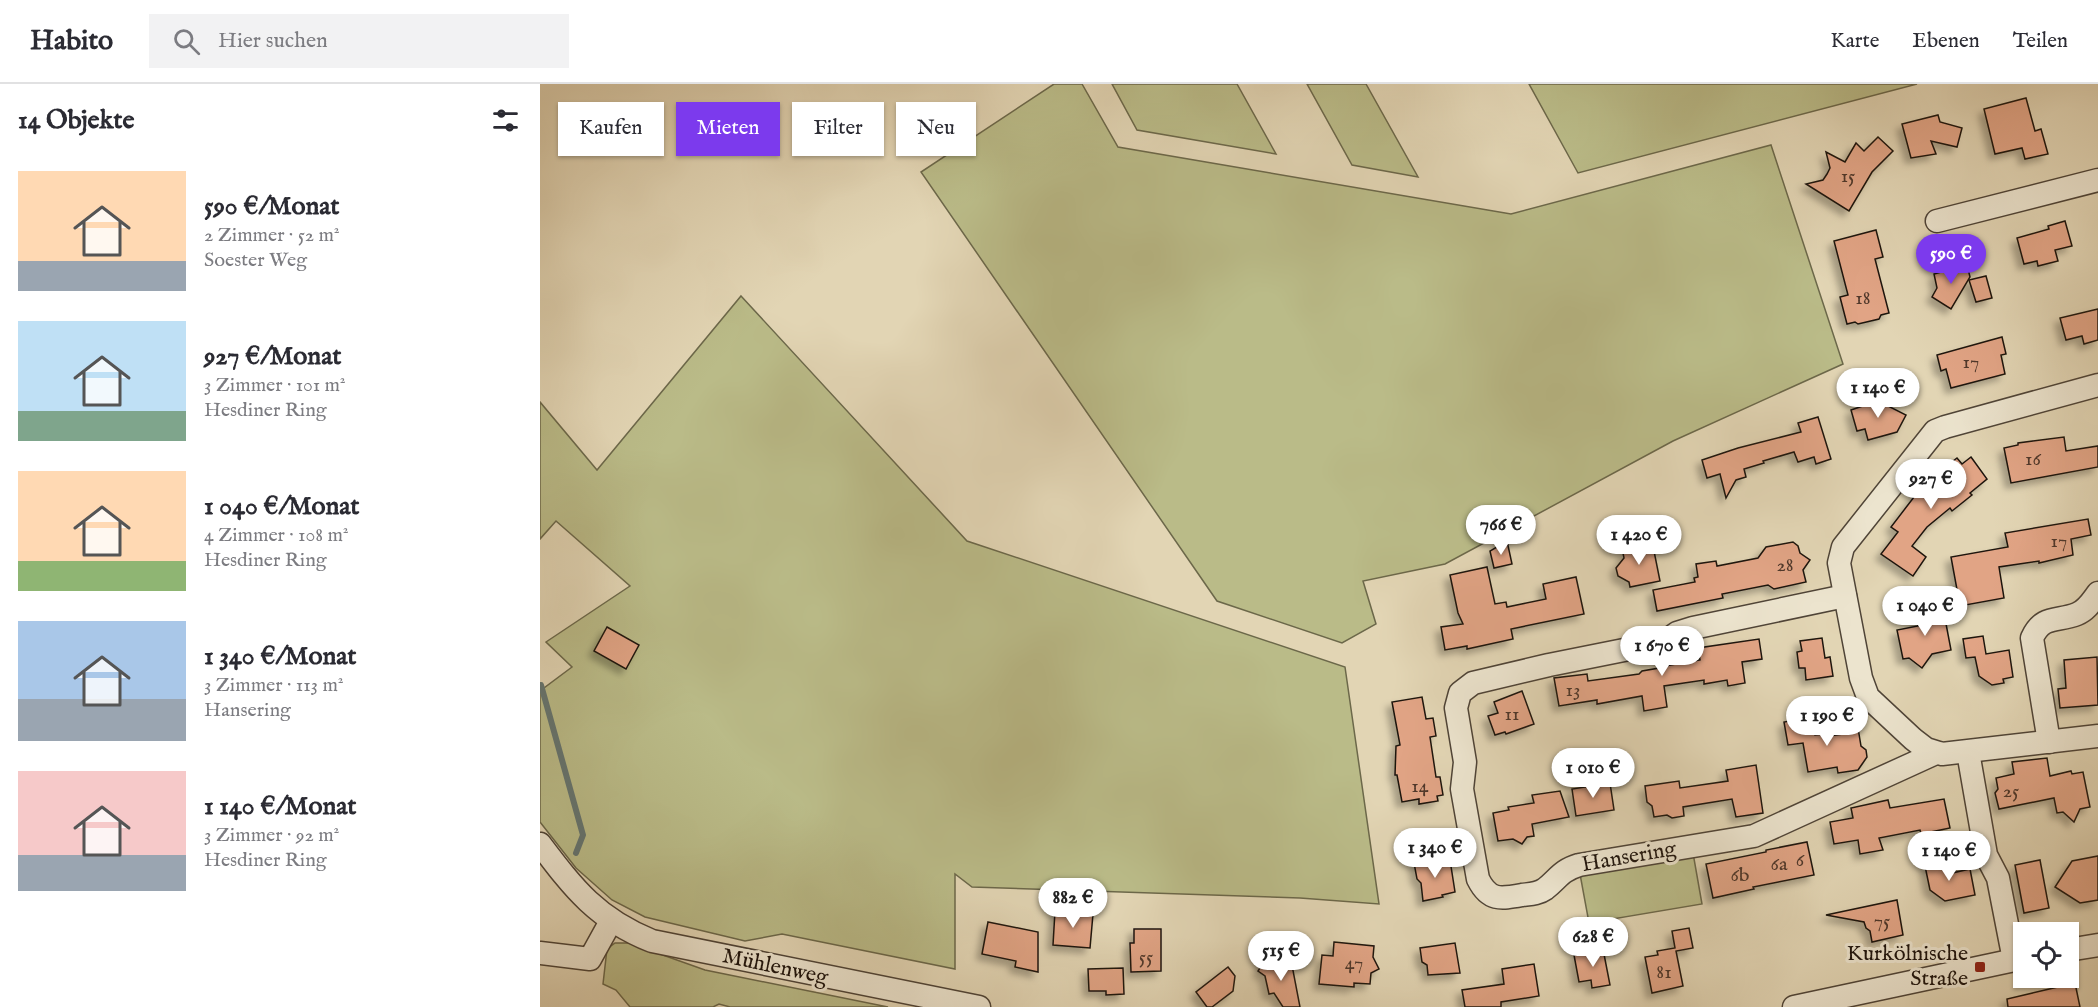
<!DOCTYPE html>
<html lang="de">
<head>
<meta charset="utf-8">
<style>
  body { margin:0; font-family:"IM FELL English",serif; background:#f2f2f3; color:#2b2b33; height:100vh; display:flex; flex-direction:column; font-size:22px; white-space:nowrap }
  * { box-sizing:border-box; margin:0 }
  p { font-size:20px; color:#7c7c81 }
  .icon { flex:none; width:33px; height:33px; fill:none; stroke:currentColor; stroke-width:2; stroke-linecap:round; stroke-linejoin:round }
  .map { position:relative; flex:1; overflow:hidden }
  .sheet { display:flex; flex-direction:column; background:#fff; width:540px }
  .sheet>* { flex:none }
  .guide { position:absolute; left:18px; top:18px; width:570px; height:54px; display:flex; gap:12px }
  .tools { position:absolute; left:1473px; top:838px; display:grid; gap:12px }
  .tools a { display:grid; place-items:center; width:66px; height:66px; border-radius:0px; background:#fff; box-shadow:0 2px 4px #0004; font-size:30px }
  .price { position:absolute; translate:-50% -51px; padding:0 14px; border-radius:21px; background:#fff; color:#222; font-size:20px; line-height:39px; filter:drop-shadow(0 2px 3px #0008) }
  .price::after { content:''; position:absolute; left:50%; top:36px; width:18px; height:14px; margin-left:-9px; background:inherit; clip-path:polygon(0 0,100% 0,50% 100%) }
  .price.selected { background:#7c3aed; color:#fff }
  ul { padding:0; list-style:none }
  li { display:flex; align-items:center; gap:18px; height:150px; padding:0 18px }
  li span { display:grid; place-items:center; flex:none; width:168px; height:120px; border-radius:0px; color:#555 }
  li>.icon { margin-inline-start:auto }
  span .icon { width:72px; height:72px; fill:#fffc; stroke-width:1 }
  li b { font-size:26px }
  h2 { display:flex; justify-content:space-between; align-items:center; height:72px; padding:0 18px; font-size:26px }
  .chip { padding:0 21px; border-radius:0px; background:#fff; box-shadow:0 2px 4px #0004; font-size:21px; line-height:54px }
  .chip.selected { background:#7c3aed; color:#fff }
  header { display:flex; align-items:center; gap:36px; box-sizing:border-box; height:84px; padding:0 30px; background:#fff; border-bottom:2px solid #e1e1e2 }
  header strong { font-size:28px }
  nav { display:flex; gap:33px; margin-inline-start:auto; font-size:21px }
  .search { width:420px; height:54px; background:#f2f2f3; display:flex; align-items:center; gap:15px; box-sizing:border-box; padding:0 21px; border-radius:0px; color:#7c7c81; font-size:22px }
  main { display:flex; flex:1; min-height:0 }
  .map>svg:first-child { display:block }
  .green { fill:#babb88; stroke:#6c684a; stroke-width:1.5 }
  .lines { fill:none; stroke-linecap:round; stroke-linejoin:round }
  .stream { stroke:#667671; stroke-width:6 }
  .building { fill:#e1a485; stroke:#1e140d; stroke-width:1.5; filter:url(#shadow) }
  .street-casing { stroke:#4f4437; stroke-width:25 }
  .street { stroke:#ece4ce; stroke-width:22 }
  .poi-dot { fill:#8f2418; stroke:#ece4ce; stroke-width:2 }
  .labels { text-anchor:middle; dominant-baseline:central; stroke-width:6; stroke-linejoin:round; paint-order:stroke }
  .number-label { font-size:20px; fill:#4f382b }
  .street-label { font-size:22px; fill:#1e140d; stroke:#ece4ce }
  .poi-label { font-size:22px; fill:#1e140d; stroke:#ece4ce; text-anchor:end }
</style>
</head>
<body>
<header>
<strong>Habito</strong>
<div class="search"><svg class="icon" aria-label="search" viewBox="0 0 24 24"><circle cx="10" cy="10" r="6"/><path d="M15 15l6 6"/></svg>Hier suchen</div>
<nav><a>Karte</a><a>Ebenen</a><a>Teilen</a></nav>
</header>
<main>
<section class="sheet">
<h2>14 Objekte<svg class="icon" aria-label="filters" viewBox="0 0 24 24"><path d="M4 7h16M4 17h16"/><circle cx="9" cy="7" r="2"/><circle cx="15" cy="17" r="2"/></svg></h2>
<ul>
<li><span style="background:linear-gradient(#ffd9b3 75%,#9aa5b1 0)"><svg class="icon" aria-label="home" viewBox="0 0 24 24"><path d="M3 11l9-7 9 7M6 9v11h12V9"/></svg></span><div><b>590 €/Monat</b><p>2 Zimmer · 52 m²</p><p>Soester Weg</p></div></li>
<li><span style="background:linear-gradient(#bfe0f5 75%,#7fa58c 0)"><svg class="icon" aria-label="home" viewBox="0 0 24 24"><path d="M3 11l9-7 9 7M6 9v11h12V9"/></svg></span><div><b>927 €/Monat</b><p>3 Zimmer · 101 m²</p><p>Hesdiner Ring</p></div></li>
<li><span style="background:linear-gradient(#ffd9b3 75%,#8fb573 0)"><svg class="icon" aria-label="home" viewBox="0 0 24 24"><path d="M3 11l9-7 9 7M6 9v11h12V9"/></svg></span><div><b>1 040 €/Monat</b><p>4 Zimmer · 108 m²</p><p>Hesdiner Ring</p></div></li>
<li><span style="background:linear-gradient(#a9c7e8 65%,#9aa5b1 0)"><svg class="icon" aria-label="home" viewBox="0 0 24 24"><path d="M3 11l9-7 9 7M6 9v11h12V9"/></svg></span><div><b>1 340 €/Monat</b><p>3 Zimmer · 113 m²</p><p>Hansering</p></div></li>
<li><span style="background:linear-gradient(#f6c9c9 70%,#9aa5b1 0)"><svg class="icon" aria-label="home" viewBox="0 0 24 24"><path d="M3 11l9-7 9 7M6 9v11h12V9"/></svg></span><div><b>1 140 €/Monat</b><p>3 Zimmer · 92 m²</p><p>Hesdiner Ring</p></div></li>
</ul>
</section>
<div class="map">
<svg width="1558" height="923" viewBox="0 0 1558 923">
  <defs>
    <filter id="shadow"><feDropShadow dx="-5.5" dy="5.5" stdDeviation="3" flood-color="#0004"/></filter>
  </defs>
  <rect width="100%" height="100%" fill="#e2d5b4"/>
  <filter id="stains"><feTurbulence type="fractalNoise" baseFrequency=".00333" numOctaves="4"/><feColorMatrix values="0 0 0 0 .2 0 0 0 0 .09 0 0 0 0 .02 0 0 0 .5 -.17"/></filter>
  <radialGradient id="worn" r=".72"><stop offset=".6" stop-color="#630" stop-opacity="0"/><stop offset="1" stop-color="#630" stop-opacity=".3"/></radialGradient>
  <g class="green">
    <polygon points="514,0 542,0 578,63 971,130 1231,61 1303,280 1133,357 905,480 823,497 836,540 802,559 677,517 381,88"/>
    <polygon points="572,0 697,0 736,70 597,46"/>
    <polygon points="767,0 826,0 878,93 812,81"/>
    <polygon points="989,0 1377,0 1038,89"/>
    <polygon points="201,212 427,457 805,583 839,820 760,814 432,803 415,790 415,885 242,850 205,857 105,833 72,816 36,784 0,738 0,607 32,583 6,558 90,502 16,437 0,455 0,318 57,386"/>
    <polygon points="1153,769 1162,820 1049,839 1040,790"/>
    <polygon points="75,859 89,859 165,886 348,923 190,923 179,920 173,923 90,923 76,906 63,900 67,865"/>
  </g>
  <g class="lines">
    <polyline class="stream" points="1,601 43,751 36,769"/>
  </g>
  <g class="building">
    <polygon points="1486,14 1495,47 1501,45 1508,70 1485,75 1482,64 1455,70 1444,25"/>
    <polygon points="1398,31 1400,38 1422,44 1417,63 1391,57 1396,70 1371,74 1362,40"/>
    <polygon points="1338,53 1353,67 1332,88 1309,127 1266,100 1283,96 1287,90 1290,84 1286,68 1305,78 1316,59 1324,67"/>
    <polygon points="1525,137 1532,162 1515,166 1518,177 1498,182 1497,177 1484,180 1477,154 1509,145 1508,142"/>
    <polygon points="1336,146 1343,173 1335,175 1349,229 1341,231 1339,235 1318,240 1315,238 1307,240 1300,213 1308,211 1294,157"/>
    <polygon points="1427,181 1430,193 1411,225 1392,213 1397,204 1394,190"/>
    <polygon points="1446,192 1452,214 1436,218 1429,196"/>
    <polygon points="1558,225 1558,256 1544,260 1542,252 1526,256 1520,234"/>
    <polygon points="1462,253 1466,270 1461,271 1465,290 1411,304 1406,285 1401,287 1397,271"/>
    <polygon points="1346,314 1348,322 1366,331 1357,348 1328,356 1325,345 1317,347 1311,326"/>
    <polygon points="1278,333 1291,375 1276,380 1274,373 1258,378 1254,368 1223,377 1224,379 1204,385 1206,393 1196,396 1186,414 1180,390 1167,394 1162,376 1198,364 1261,348 1258,339"/>
    <polygon points="1524,353 1526,367 1558,362 1558,383 1471,399 1464,364 1478,361 1478,359"/>
    <polygon points="1431,373 1447,395 1430,409 1432,411 1412,427 1410,424 1387,443 1372,462 1386,473 1373,492 1341,470 1358,448 1351,443 1384,400 1417,374 1422,380"/>
    <polygon points="1548,435 1551,451 1531,455 1533,471 1499,479 1499,477 1459,483 1464,514 1420,522 1411,473 1468,463 1465,449"/>
    <polygon points="967,457 972,480 954,484 950,467"/>
    <polygon points="1253,458 1258,462 1260,469 1270,476 1263,486 1266,498 1234,505 1228,501 1182,510 1183,514 1117,527 1113,506 1155,498 1154,494 1158,493 1156,480 1176,477 1177,482 1218,474 1226,463"/>
    <polygon points="1101,460 1106,464 1113,462 1120,497 1090,503 1089,498 1078,492 1076,484 1084,474 1083,469 1090,467 1093,462"/>
    <polygon points="947,483 955,520 966,518 967,523 1006,515 1003,500 1036,493 1044,530 971,545 973,555 927,565 927,562 905,566 901,543 923,540 918,529 910,491"/>
    <polygon points="1403,524 1411,566 1392,570 1382,584 1369,574 1363,575 1357,546 1378,542 1376,528"/>
    <polygon points="67,543 99,561 86,585 54,567"/>
    <polygon points="1443,552 1446,570 1469,566 1473,593 1463,595 1464,599 1452,601 1439,592 1435,573 1426,574 1423,555"/>
    <polygon points="1282,554 1285,574 1290,573 1293,592 1266,596 1265,584 1259,584 1257,568 1262,567 1260,557"/>
    <polygon points="1219,555 1222,575 1202,578 1205,599 1188,602 1187,596 1164,600 1164,596 1124,602 1127,623 1104,627 1102,612 1057,620 1057,616 1019,622 1014,594 1047,590 1048,597 1099,590 1102,587 1119,584 1119,583 1160,576 1158,564"/>
    <polygon points="1557,573 1558,621 1520,624 1518,605 1526,604 1524,576"/>
    <polygon points="982,607 994,640 966,650 965,648 955,651 948,632 958,629 954,618"/>
    <polygon points="882,613 886,635 893,634 896,652 890,653 896,693 900,693 903,711 897,712 898,717 879,720 879,715 862,718 857,691 855,691 856,662 860,661 852,618"/>
    <polygon points="1272,633 1275,651 1284,650 1288,652 1303,650 1306,646 1318,644 1321,662 1326,666 1327,673 1318,686 1298,689 1297,683 1268,688 1263,659 1248,661 1244,638"/>
    <polygon points="1507,674 1510,692 1531,687 1532,690 1543,688 1550,723 1540,725 1534,738 1523,728 1517,729 1514,714 1459,725 1455,709 1458,705 1456,694 1474,690 1472,678"/>
    <polygon points="1216,681 1223,729 1196,733 1192,715 1143,723 1144,732 1132,734 1127,731 1114,733 1112,722 1107,718 1105,702 1139,697 1140,704 1188,697 1186,686"/>
    <polygon points="1070,699 1074,726 1036,732 1032,705"/>
    <polygon points="1020,707 1029,733 992,740 994,752 987,753 982,760 973,755 958,757 953,729 969,726 968,723 994,719 992,711"/>
    <polygon points="1404,715 1410,744 1381,750 1380,746 1339,754 1343,766 1320,770 1318,756 1294,760 1290,738 1313,734 1311,724 1348,716 1350,724"/>
    <polygon points="1267,758 1274,791 1213,803 1214,805 1173,814 1166,780 1226,768 1226,766"/>
    <polygon points="1558,772 1558,816 1540,819 1515,803 1532,777"/>
    <polygon points="902,775 905,777 910,776 915,808 902,811 903,813 883,817 881,799 877,795 874,779"/>
    <polygon points="1500,776 1509,824 1484,829 1475,781"/>
    <polygon points="1409,777 1412,789 1430,785 1435,811 1405,817 1390,806 1385,782"/>
    <polygon points="1357,816 1363,851 1332,858 1330,847 1326,844 1324,838 1286,831"/>
    <polygon points="515,827 553,830 550,864 513,861"/>
    <polygon points="448,838 498,848 498,888 475,883 476,877 442,870"/>
    <polygon points="1149,844 1153,864 1136,867 1143,902 1112,909 1105,873 1118,871 1117,867 1135,864 1132,847"/>
    <polygon points="594,845 621,845 621,887 591,888 590,859 594,859"/>
    <polygon points="794,858 834,862 833,873 839,885 831,889 830,900 814,899 814,903 779,900 782,871 793,872"/>
    <polygon points="915,859 920,889 888,891 887,881 882,878 880,864"/>
    <polygon points="1063,865 1070,901 1052,904 1051,896 1039,898 1034,871"/>
    <polygon points="728,872 737,878 751,876 760,923 743,923 734,909 729,910 725,892 718,887"/>
    <polygon points="994,880 999,912 961,918 961,923 925,923 922,906 964,900 962,885"/>
    <polygon points="688,883 695,892 693,907 672,923 667,923 656,908"/>
    <polygon points="583,884 584,910 566,911 566,907 549,907 548,885"/>
    <polygon points="1535,899 1540,923 1468,923 1467,915"/>
  </g>
  <g class="lines">
    <defs>
      <g id="street">
        <polyline points="1397,137 1558,96"/>
        <polyline points="1558,301 1405,343 1395,347 1303,463 1299,479 1321,594 1328,613 1373,655 1386,665 1402,670 1558,652"/>
        <path d="M1305,512L1153,544L1137,549L1124,558L1009,581L933,599L920,609L916,624L925,678L922,705L938,795C949,817 960,815 982,811C990,810 998,810 1005,805C1019,794 1020,787 1039,781L1214,752L1396,669"/>
        <path d="M1509,658L1492,554C1503,530 1518,538 1537,530C1547,526 1552,517 1558,509"/>
        <polyline points="1428,668 1446,771 1458,794 1474,876"/>
        <path d="M0,760C34,805 57,835 112,857L439,923"/>
        <polyline points="1528,866 1558,861"/>
        <polyline points="0,869 50,875 71,837"/>
        <polyline points="1254,923 1484,874"/>
      </g>
    </defs>
    <use href="#street" class="street-casing"/>
    <use href="#street" class="street"/>
  </g>
  <rect class="poi-dot" x="1434" y="877" width="12" height="12" rx="3"/>
  <g class="labels">
    <g class="number-label">
      <text x="1308" y="92">15</text>
      <text x="1323" y="214">18</text>
      <text x="1431" y="278">17</text>
      <text x="1493" y="375">16</text>
      <text x="1519" y="457">17</text>
      <text x="1245" y="481">28</text>
      <text x="1033" y="606">13</text>
      <text x="972" y="630">11</text>
      <text x="880" y="702">14</text>
      <text x="1471" y="707">25</text>
      <text x="1260" y="776">6</text>
      <text x="1239" y="780">6a</text>
      <text x="1200" y="791">6b</text>
      <text x="1342" y="837">75</text>
      <text x="606" y="873">55</text>
      <text x="814" y="879">47</text>
      <text x="1124" y="888">81</text>
    </g>
    <g class="street-label">
      <text transform="translate(1089 773) rotate(-10)">Hansering</text>
      <text transform="translate(235 883) rotate(12)">Mühlenweg</text>
    </g>
    <g class="poi-label">
      <text x="1428" y="870">Kurkölnische<tspan x="1428" dy="25">Straße</tspan></text>
    </g>
  </g>
  <rect width="100%" height="100%" filter="url(#stains)"/>
  <rect width="100%" height="100%" fill="url(#worn)"/>
</svg>
<div class="tools">
<a><svg class="icon" aria-label="locate" viewBox="0 0 24 24"><circle cx="12" cy="12" r="6"/><path d="M12 2v4M12 18v4M2 12h4M18 12h4"/></svg></a>
</div>
<b class="price selected" style="left:1411px;top:201px">590 €</b>
<b class="price" style="left:1338px;top:335px">1 140 €</b>
<b class="price" style="left:1391px;top:426px">927 €</b>
<b class="price" style="left:961px;top:472px">766 €</b>
<b class="price" style="left:1099px;top:482px">1 420 €</b>
<b class="price" style="left:1385px;top:553px">1 040 €</b>
<b class="price" style="left:1122px;top:593px">1 670 €</b>
<b class="price" style="left:1287px;top:663px">1 190 €</b>
<b class="price" style="left:1053px;top:715px">1 010 €</b>
<b class="price" style="left:895px;top:795px">1 340 €</b>
<b class="price" style="left:1409px;top:798px">1 140 €</b>
<b class="price" style="left:533px;top:845px">882 €</b>
<b class="price" style="left:1053px;top:884px">628 €</b>
<b class="price" style="left:741px;top:898px">515 €</b>
<div class="guide">
<a class="chip">Kaufen</a>
<a class="chip selected">Mieten</a>
<a class="chip">Filter</a>
<a class="chip">Neu</a>
</div>
</div>
</main>
</body>
</html>
